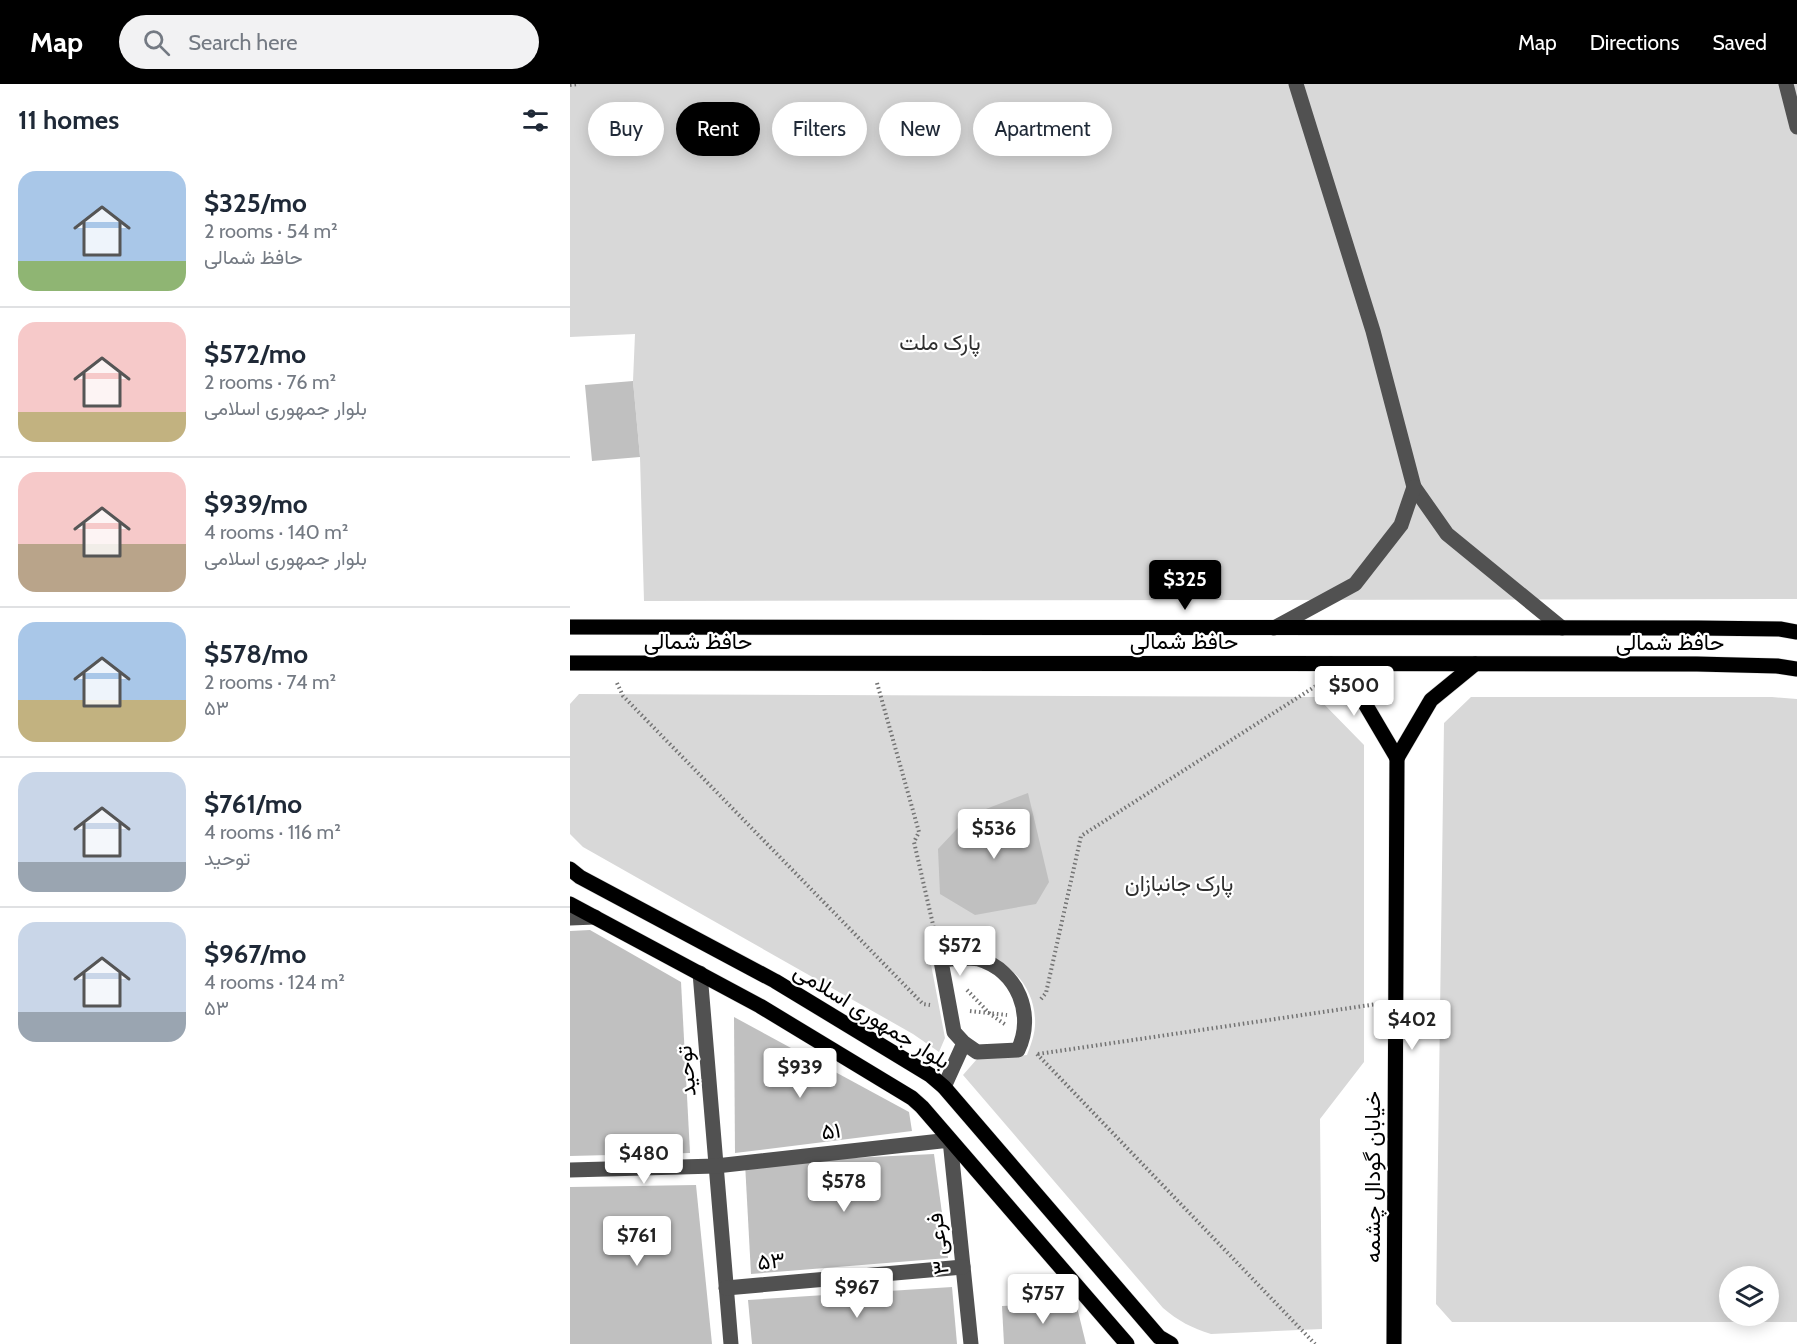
<!DOCTYPE html>
<html lang="en">
<head>
<meta charset="utf-8">
<style>
  body { margin:0; font-family:Cabin,Vazirmatn,sans-serif; background:#f2f2f3; color:#1f2937; height:100vh; display:flex; flex-direction:column; font-size:22px; white-space:nowrap }
  * { box-sizing:border-box; margin:0 }
  p { font-size:20px; color:#747a83 }
  .icon { flex:none; width:33px; height:33px; fill:none; stroke:currentColor; stroke-width:2; stroke-linecap:round; stroke-linejoin:round }
  .map { position:relative; flex:1; overflow:hidden }
  .drawer { display:flex; flex-direction:column; background:#fff; width:570px }
  .drawer>* { flex:none }
  .guide { position:absolute; left:18px; top:18px; width:570px; height:54px; display:flex; gap:12px }
  .buttons { position:absolute; left:1149px; top:1182px; display:grid; gap:12px }
  .buttons a { display:grid; place-items:center; width:60px; height:60px; border-radius:50%; background:#fff; box-shadow:0 3px 15px #0003; font-size:30px }
  .price { position:absolute; translate:-50% -51px; padding:0 14px; border-radius:6px; background:#fff; color:#222; font-size:20px; line-height:39px; filter:drop-shadow(0 2px 3px #0008) }
  .price::after { content:''; position:absolute; left:50%; top:36px; width:18px; height:14px; margin-left:-9px; background:inherit; clip-path:polygon(0 0,100% 0,50% 100%) }
  .price.on { background:#000; color:#fff }
  ul { padding:0; list-style:none }
  li { display:flex; align-items:center; gap:18px; height:150px; padding:0 18px }
  li+li { border-top:2px solid #e0e1e3 }
  li span { display:grid; place-items:center; flex:none; width:168px; height:120px; border-radius:18px; color:#555 }
  li>.icon { margin-inline-start:auto }
  span .icon { width:72px; height:72px; fill:#fffc; stroke-width:1 }
  li b { font-size:26px }
  h2 { display:flex; justify-content:space-between; align-items:center; height:72px; padding:0 18px; font-size:26px }
  .pill { padding:0 21px; border-radius:27px; background:#fff; box-shadow:0 3px 15px #0003; font-size:21px; line-height:54px }
  .pill.on { background:#000; color:#fff }
  header { display:flex; align-items:center; gap:36px; box-sizing:border-box; height:84px; padding:0 30px; background:#000; color:#fff }
  header strong { font-size:28px }
  nav { display:flex; gap:33px; margin-inline-start:auto; font-size:21px }
  .search { width:420px; height:54px; background:#f2f2f3; display:flex; align-items:center; gap:15px; box-sizing:border-box; padding:0 21px; border-radius:33px; color:#747a83; font-size:22px }
  main { display:flex; flex:1; min-height:0 }
  .map>svg:first-child { display:block }
  .green { fill:#d8d8d8; fill-rule:evenodd }
  .building { fill:#c0c0c0 }
  .lines { fill:none; stroke-linecap:round; stroke-linejoin:round }
  .major-casing { stroke:#dbdbdb; stroke-width:16 }
  .path { stroke:#737373; stroke-width:4; stroke-dasharray:1.5 3; stroke-linecap:butt }
  .minor { stroke:#515151; stroke-width:15 }
  .major { stroke:#000; stroke-width:15 }
  .labels { text-anchor:middle; dominant-baseline:central; stroke-width:4.5; stroke-linejoin:round; paint-order:stroke }
  .park-label { font-size:22px; fill:#2f2f2f; stroke:#fff }
  .street-label { font-size:22px; fill:#000; stroke:#fff }
</style>
</head>
<body>
<header>
<strong>Map</strong>
<div class="search"><svg class="icon" aria-label="search" viewBox="0 0 24 24"><circle cx="10" cy="10" r="6"/><path d="M15 15l6 6"/></svg>Search here</div>
<nav><a>Map</a><a>Directions</a><a>Saved</a></nav>
</header>
<main>
<section class="drawer">
<h2>11 homes<svg class="icon" aria-label="filters" viewBox="0 0 24 24"><path d="M4 7h16M4 17h16"/><circle cx="9" cy="7" r="2"/><circle cx="15" cy="17" r="2"/></svg></h2>
<ul>
<li><span style="background:linear-gradient(#a9c7e8 75%,#8fb573 0)"><svg class="icon" aria-label="home" viewBox="0 0 24 24"><path d="M3 11l9-7 9 7M6 9v11h12V9"/></svg></span><div><b>$325/mo</b><p>2 rooms · 54 m²</p><p>حافظ شمالی</p></div></li>
<li><span style="background:linear-gradient(#f6c9c9 75%,#c2b280 0)"><svg class="icon" aria-label="home" viewBox="0 0 24 24"><path d="M3 11l9-7 9 7M6 9v11h12V9"/></svg></span><div><b>$572/mo</b><p>2 rooms · 76 m²</p><p>بلوار جمهوری اسلامی</p></div></li>
<li><span style="background:linear-gradient(#f6c9c9 60%,#b9a48a 0)"><svg class="icon" aria-label="home" viewBox="0 0 24 24"><path d="M3 11l9-7 9 7M6 9v11h12V9"/></svg></span><div><b>$939/mo</b><p>4 rooms · 140 m²</p><p>بلوار جمهوری اسلامی</p></div></li>
<li><span style="background:linear-gradient(#a9c7e8 65%,#c2b280 0)"><svg class="icon" aria-label="home" viewBox="0 0 24 24"><path d="M3 11l9-7 9 7M6 9v11h12V9"/></svg></span><div><b>$578/mo</b><p>2 rooms · 74 m²</p><p>۵۳</p></div></li>
<li><span style="background:linear-gradient(#c9d6e8 75%,#9aa5b1 0)"><svg class="icon" aria-label="home" viewBox="0 0 24 24"><path d="M3 11l9-7 9 7M6 9v11h12V9"/></svg></span><div><b>$761/mo</b><p>4 rooms · 116 m²</p><p>توحید</p></div></li>
<li><span style="background:linear-gradient(#c9d6e8 75%,#9aa5b1 0)"><svg class="icon" aria-label="home" viewBox="0 0 24 24"><path d="M3 11l9-7 9 7M6 9v11h12V9"/></svg></span><div><b>$967/mo</b><p>4 rooms · 124 m²</p><p>۵۳</p></div></li>
</ul>
</section>
<div class="map">
<svg width="1227" height="1260" viewBox="0 0 1227 1260">
  <rect width="100%" height="100%" fill="#fff"/>
  <g class="green">
    <polygon points="0,0 1227,0 1227,515 74,517 70,373 63,297 65,250 0,253"/>
    <path d="M9,610L747,613L794,661V978L750,1035L752,1245L641,1250C622,1244 608,1237 593,1224L393,991L407,975L457,971C461,960 466,948 465,935C463,890 421,862 377,869C372,870 365,873 360,875L375,954L369,968L343,950L13,763L0,750V620Z"/>
    <path d="M901,613H1202L1227,615V1238H882L866,1220L874,639ZM1160,1192H1198V1232H1160Z"/>
  </g>
  <g class="building">
    <polygon points="63,297 70,373 22,377 15,301"/>
    <polygon points="458,709 479,798 466,820 405,831 370,810 368,765 400,731"/>
    <polygon points="20,846 111,898 120,1069 0,1072 0,847"/>
    <polygon points="164,933 339,1028 342,1047 165,1069"/>
    <polygon points="364,1070 378,1174 181,1190 175,1079"/>
    <polygon points="126,1101 142,1260 0,1260 0,1103"/>
    <polygon points="382,1203 387,1260 182,1260 178,1216"/>
    <polygon points="506,1219 516,1260 434,1260 432,1222"/>
  </g>
  <g class="lines">
    <defs>
      <g id="major">
        <polyline points="0,543 1128,544 1210,545 1227,548"/>
        <polyline points="0,579 1127,580 1207,582 1227,585"/>
        <polyline points="761,580 794,618 827,674"/>
        <polyline points="827,674 861,616 905,580"/>
        <polyline points="0,785 10,793 205,897 360,991 374,1003 589,1253 601,1260"/>
        <polyline points="0,820 190,922 342,1014 352,1023 557,1260"/>
        <polyline points="824,1260 827,674"/>
      </g>
    </defs>
    <use href="#major" class="major-casing"/>
    <g class="path">
      <polyline points="0,1 9,0"/>
      <polyline points="47,599 53,612 353,920 360,921"/>
      <polyline points="307,599 349,748 344,758 367,858"/>
      <polyline points="397,906 420,930 436,941"/>
      <polyline points="471,915 476,909 511,752 749,600"/>
      <polyline points="400,927 437,931"/>
      <polyline points="467,970 745,1260"/>
      <polyline points="468,970 807,920"/>
    </g>
    <g class="minor">
      <polyline points="726,0 803,247 844,403 877,450 992,544"/>
      <polyline points="1216,0 1227,43"/>
      <polyline points="704,544 785,500 831,441 844,403"/>
      <polyline points="0,834 25,833"/>
      <path d="M381,875C390,875 401,873 409,875C448,887 465,931 448,966L407,968L394,959L384,948L371,877Z"/>
      <polyline points="130,889 161,1260"/>
      <polyline points="374,1003 394,959"/>
      <polyline points="0,1086 146,1082 380,1056 401,1260"/>
      <polyline points="156,1204 393,1183"/>
    </g>
    <use href="#major" class="major"/>
  </g>
  <g class="labels">
    <g class="park-label">
      <text x="370" y="258">پارک ملت</text>
      <text x="609" y="799">پارک جانبازان</text>
    </g>
    <g class="street-label">
      <text x="128" y="557">حافظ شمالی</text>
      <text x="614" y="557">حافظ شمالی</text>
      <text x="1100" y="558">حافظ شمالی</text>
      <text transform="translate(302 932) rotate(32)">بلوار جمهوری اسلامی</text>
      <text transform="translate(116 987) rotate(-95)">توحید</text>
      <text transform="translate(261 1047) rotate(-6)">۵۱</text>
      <text transform="translate(802 1093) rotate(-90)">خیابان گودال چشمه</text>
      <text transform="translate(368 1160) rotate(-96)">فرعی ۳</text>
      <text transform="translate(201 1177) rotate(-5)">۵۳</text>
    </g>
  </g>
</svg>
<div class="buttons">
<a><svg class="icon" aria-label="layers" viewBox="0 0 24 24"><path d="M12 4l9 5-9 5-9-5zM3 14l9 5 9-5"/></svg></a>
</div>
<b class="price on" style="left:615px;top:527px">$325</b>
<b class="price" style="left:784px;top:633px">$500</b>
<b class="price" style="left:424px;top:776px">$536</b>
<b class="price" style="left:390px;top:893px">$572</b>
<b class="price" style="left:842px;top:967px">$402</b>
<b class="price" style="left:230px;top:1015px">$939</b>
<b class="price" style="left:74px;top:1101px">$480</b>
<b class="price" style="left:274px;top:1129px">$578</b>
<b class="price" style="left:67px;top:1183px">$761</b>
<b class="price" style="left:287px;top:1235px">$967</b>
<b class="price" style="left:473px;top:1241px">$757</b>
<div class="guide">
<a class="pill">Buy</a>
<a class="pill on">Rent</a>
<a class="pill">Filters</a>
<a class="pill">New</a>
<a class="pill">Apartment</a>
</div>
</div>
</main>
</body>
</html>
